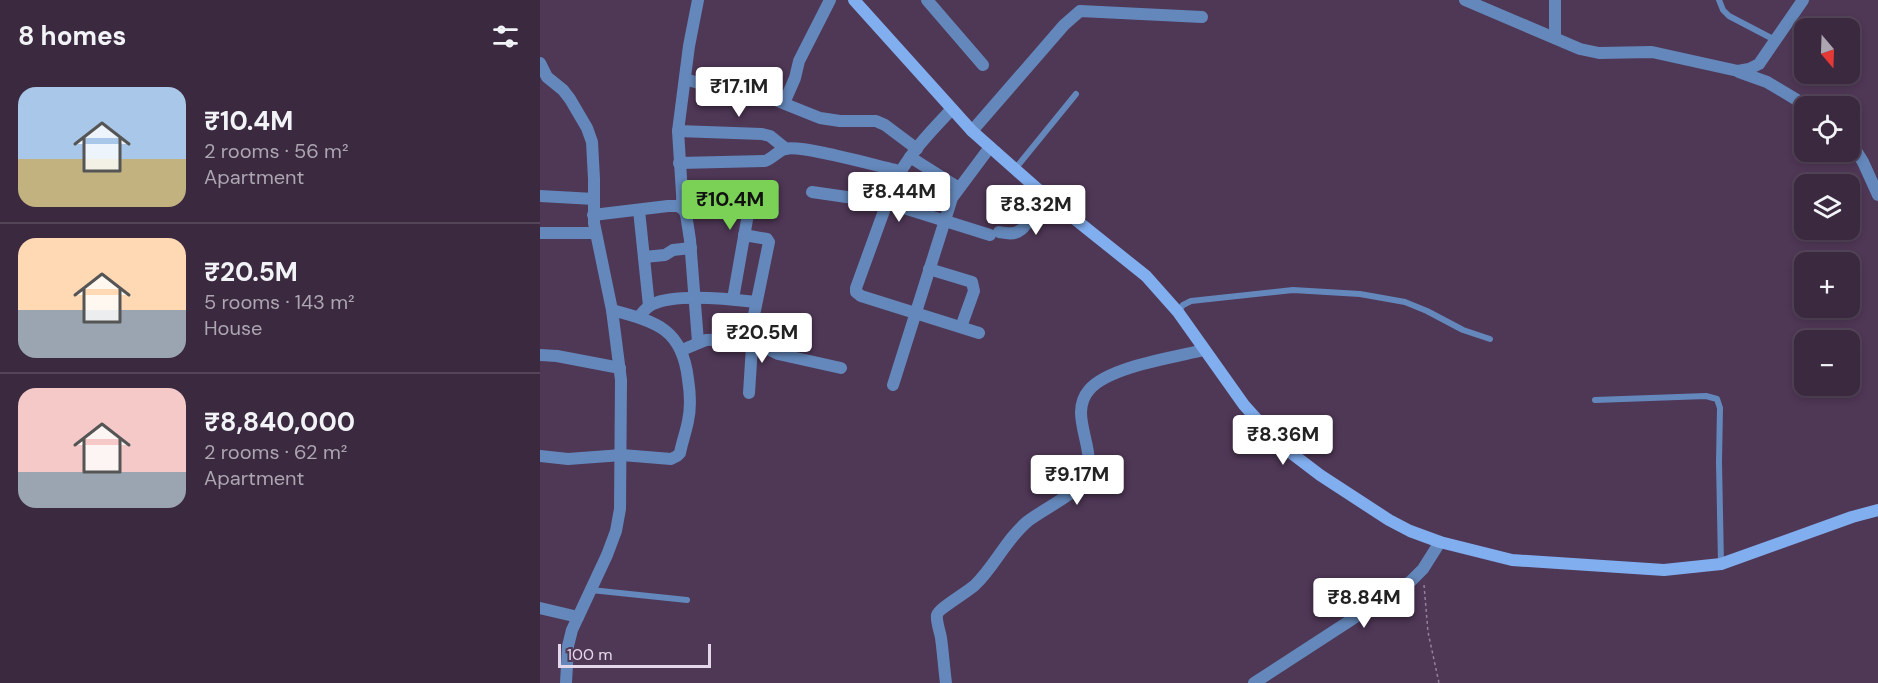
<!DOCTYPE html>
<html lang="en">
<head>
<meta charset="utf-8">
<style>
  body { margin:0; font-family:"DM Sans",sans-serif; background:#46354b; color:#f1f3f6; height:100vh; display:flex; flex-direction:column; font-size:22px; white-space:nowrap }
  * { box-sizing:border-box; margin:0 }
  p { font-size:20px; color:#aca6b1 }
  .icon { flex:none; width:33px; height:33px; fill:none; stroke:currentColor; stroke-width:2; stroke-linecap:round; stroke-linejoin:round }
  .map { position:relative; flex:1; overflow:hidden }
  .details { display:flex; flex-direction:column; background:#3b2940; width:540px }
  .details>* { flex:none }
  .needle { width:39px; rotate:161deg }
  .tools { position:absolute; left:1254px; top:18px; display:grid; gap:12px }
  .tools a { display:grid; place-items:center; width:66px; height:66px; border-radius:12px; background:#3b2940; box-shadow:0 3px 9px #0003,0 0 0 2px #544559; font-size:30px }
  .scale { position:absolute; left:18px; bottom:15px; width:153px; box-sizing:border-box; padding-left:6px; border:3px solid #e5d7ea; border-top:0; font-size:16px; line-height:21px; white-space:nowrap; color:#e5d7ea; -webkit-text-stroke:4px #4f3756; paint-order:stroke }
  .price { position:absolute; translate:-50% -51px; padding:0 14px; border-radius:6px; background:#fff; color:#222; font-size:20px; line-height:39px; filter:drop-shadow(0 2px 3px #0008) }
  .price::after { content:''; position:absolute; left:50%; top:36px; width:18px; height:14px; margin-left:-9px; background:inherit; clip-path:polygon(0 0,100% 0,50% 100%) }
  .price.on { background:#7ad156; color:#111 }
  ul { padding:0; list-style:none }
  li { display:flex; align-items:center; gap:18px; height:150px; padding:0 18px }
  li+li { border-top:2px solid #544559 }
  li span { display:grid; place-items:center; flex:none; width:168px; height:120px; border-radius:18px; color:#555 }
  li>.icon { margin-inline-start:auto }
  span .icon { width:72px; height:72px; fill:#fffc; stroke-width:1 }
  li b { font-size:26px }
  h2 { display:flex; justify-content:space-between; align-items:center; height:72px; padding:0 18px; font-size:26px }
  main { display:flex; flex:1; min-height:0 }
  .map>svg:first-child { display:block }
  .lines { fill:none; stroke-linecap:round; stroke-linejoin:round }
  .path { stroke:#94819a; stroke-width:1.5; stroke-dasharray:3 3; stroke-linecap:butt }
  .lane { stroke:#6488bb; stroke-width:6 }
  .street { stroke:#6488bb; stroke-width:12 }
  .secondary { stroke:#81aeef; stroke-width:12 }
</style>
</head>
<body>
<main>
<section class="details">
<h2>8 homes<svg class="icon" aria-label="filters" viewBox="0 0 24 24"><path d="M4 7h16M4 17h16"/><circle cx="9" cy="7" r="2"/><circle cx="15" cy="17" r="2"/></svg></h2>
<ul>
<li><span style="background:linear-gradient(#a9c7e8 60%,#c2b280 0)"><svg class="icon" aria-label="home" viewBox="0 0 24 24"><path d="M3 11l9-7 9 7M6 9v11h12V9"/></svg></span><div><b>₹10.4M</b><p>2 rooms · 56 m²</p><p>Apartment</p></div></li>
<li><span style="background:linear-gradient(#ffd9b3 60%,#9aa5b1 0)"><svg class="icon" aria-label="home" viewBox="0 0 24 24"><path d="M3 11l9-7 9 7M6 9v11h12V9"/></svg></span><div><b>₹20.5M</b><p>5 rooms · 143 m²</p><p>House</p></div></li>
<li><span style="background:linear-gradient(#f6c9c9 70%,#9aa5b1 0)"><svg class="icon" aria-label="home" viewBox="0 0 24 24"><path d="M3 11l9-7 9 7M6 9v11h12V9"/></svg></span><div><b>₹8,840,000</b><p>2 rooms · 62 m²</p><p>Apartment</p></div></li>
</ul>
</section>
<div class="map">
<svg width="1338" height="683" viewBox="0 0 1338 683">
  <rect width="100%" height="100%" fill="#4f3756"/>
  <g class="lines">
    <polyline class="path" points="884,585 888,632 899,683"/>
    <g class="lane">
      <polyline points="1179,0 1183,10 1189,16 1235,40"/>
      <polyline points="475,169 536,94"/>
      <polyline points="638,311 643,305 651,301 753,290 820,294 865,302 887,311 923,330 950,339"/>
      <polyline points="1055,400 1166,396 1177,399 1180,408 1179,462 1181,564"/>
      <polyline points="51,590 147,600"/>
    </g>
    <g class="street">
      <polyline points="387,0 443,65"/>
      <polyline points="925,0 1040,49 1059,53 1112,52 1198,71 1209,69 1219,64 1263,0"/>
      <polyline points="1015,0 1015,38"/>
      <polyline points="0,63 7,77 23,90 30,99 47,128 52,142 54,179 54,223 72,310 81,380 80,509 76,531 67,555 32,630 28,646 26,683"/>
      <polyline points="1199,72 1227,82 1267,106"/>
      <polyline points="145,79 196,94 230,98 280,118 300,121 336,121 345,125 377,149"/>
      <polyline points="244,103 255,78 259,61 290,0"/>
      <path d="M412,109C389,133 367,156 353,186L316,288V292L321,296L439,333"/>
      <polyline points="138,131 222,134 230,136 246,149"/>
      <polyline points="432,131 524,25 540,11 662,17"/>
      <polyline points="1310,141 1323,162 1338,195"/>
      <polyline points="370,157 419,188"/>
      <path d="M139,163L225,161C233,158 238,151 245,149C261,144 340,167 360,171"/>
      <polyline points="272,192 348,203 450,235"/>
      <polyline points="0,196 54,199"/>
      <polyline points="142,201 193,198 200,200 205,203 208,214 193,299"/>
      <polyline points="143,209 138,131 149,46 158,0"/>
      <polyline points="99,210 109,306"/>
      <polyline points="53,215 128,206 138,206 143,209 146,214 150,240 158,342"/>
      <path d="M459,232C465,233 473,235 479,231C490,225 496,203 501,192"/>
      <polyline points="0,233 55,233"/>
      <polyline points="204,235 227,239 229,242 214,315 209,393"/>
      <polyline points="104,257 125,255 133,250 151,248"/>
      <polyline points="389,269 432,282 434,291 421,327"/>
      <path d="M99,317C103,312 106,307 113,304C136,293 191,299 216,302"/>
      <polyline points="142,350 166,340 202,339 212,341 238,354 301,368"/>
      <polyline points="0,355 17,356 80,368"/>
      <polyline points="353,385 412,198 450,147"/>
      <path d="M0,456L28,459L82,455L131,459L137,456L140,453C142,442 146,432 148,421C151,408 150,392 148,379C142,328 116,322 72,310"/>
      <polyline points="0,608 38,617"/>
      <path d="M406,683C404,668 403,652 401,638C400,631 396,622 397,615C398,609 429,591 435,585C455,566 466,539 488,521C501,511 536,493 543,482C562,453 526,417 549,390C568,367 635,357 664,350"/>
      <polyline points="714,683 871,581 883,569 900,542"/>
    </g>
    <polyline class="secondary" points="314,0 432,131 501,192 606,276 638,312 704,405 738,443 780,475 849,520 870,531 900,542 972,560 1124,570 1181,564 1312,517 1338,510"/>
  </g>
</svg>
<div class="tools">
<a><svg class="needle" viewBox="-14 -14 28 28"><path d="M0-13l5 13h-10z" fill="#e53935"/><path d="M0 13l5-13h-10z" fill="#aca6b1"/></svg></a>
<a><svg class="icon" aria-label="locate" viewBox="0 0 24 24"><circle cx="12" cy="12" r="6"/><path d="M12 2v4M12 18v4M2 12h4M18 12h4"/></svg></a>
<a><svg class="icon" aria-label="layers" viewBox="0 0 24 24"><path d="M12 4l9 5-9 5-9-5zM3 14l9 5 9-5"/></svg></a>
<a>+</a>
<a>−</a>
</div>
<div class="scale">100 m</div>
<b class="price" style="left:199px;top:118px">₹17.1M</b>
<b class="price" style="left:359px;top:223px">₹8.44M</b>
<b class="price on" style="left:190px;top:231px">₹10.4M</b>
<b class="price" style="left:496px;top:236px">₹8.32M</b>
<b class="price" style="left:222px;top:364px">₹20.5M</b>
<b class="price" style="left:743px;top:466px">₹8.36M</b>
<b class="price" style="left:537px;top:506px">₹9.17M</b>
<b class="price" style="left:824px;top:629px">₹8.84M</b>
</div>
</main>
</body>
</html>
